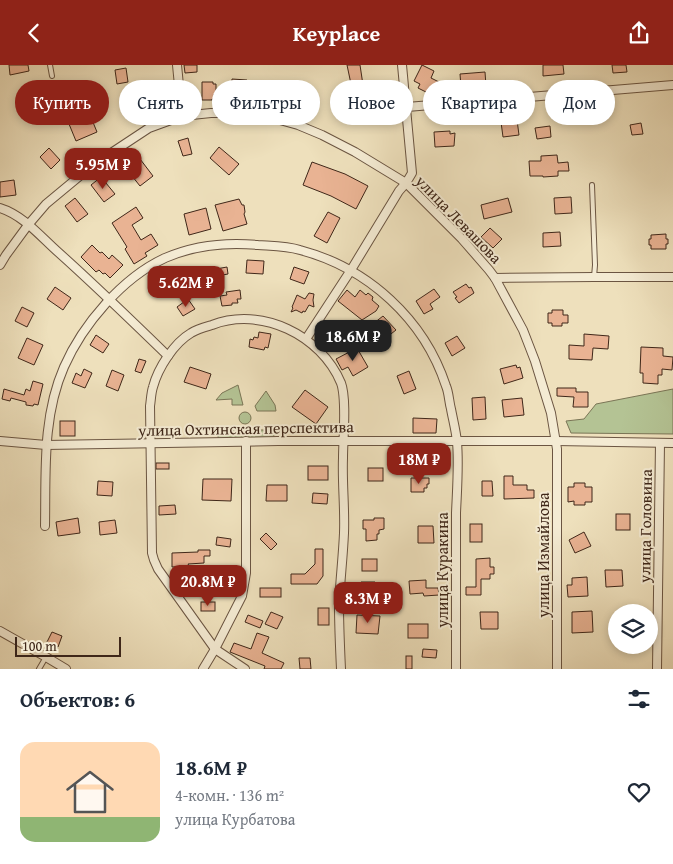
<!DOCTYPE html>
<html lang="ru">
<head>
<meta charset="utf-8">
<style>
  body { margin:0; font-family:"Gentium Book Plus",serif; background:#f2f2f3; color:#1f2937; height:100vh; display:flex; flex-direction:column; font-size:19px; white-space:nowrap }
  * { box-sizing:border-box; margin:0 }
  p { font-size:16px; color:#747a83 }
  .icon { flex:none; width:28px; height:28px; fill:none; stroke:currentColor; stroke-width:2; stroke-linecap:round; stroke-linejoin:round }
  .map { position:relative; height:604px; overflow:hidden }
  .side { display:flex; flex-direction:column; background:#fff; flex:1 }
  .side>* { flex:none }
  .banner { position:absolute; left:15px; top:15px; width:644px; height:45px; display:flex; gap:10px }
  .fabs { position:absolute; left:608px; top:539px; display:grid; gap:10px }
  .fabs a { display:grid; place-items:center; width:50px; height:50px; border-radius:50%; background:#fff; box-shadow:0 2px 8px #0003; font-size:25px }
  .scale { position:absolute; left:15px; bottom:12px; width:106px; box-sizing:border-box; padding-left:5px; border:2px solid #3f2719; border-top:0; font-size:14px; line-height:18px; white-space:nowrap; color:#3f2719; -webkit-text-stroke:4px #f4ebd3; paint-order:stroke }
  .price { position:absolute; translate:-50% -42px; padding:0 11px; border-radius:10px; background:#8f2418; color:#fff; font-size:16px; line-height:32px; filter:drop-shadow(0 1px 2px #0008) }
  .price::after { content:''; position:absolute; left:50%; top:30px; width:15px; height:11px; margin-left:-8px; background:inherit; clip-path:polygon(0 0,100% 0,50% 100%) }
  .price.active { background:#222; color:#fff }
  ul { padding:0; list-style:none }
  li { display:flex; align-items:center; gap:15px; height:125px; padding:0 20px }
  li+li { border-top:1px solid #e0e1e3 }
  li span { display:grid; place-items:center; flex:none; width:140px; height:100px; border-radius:15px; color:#555 }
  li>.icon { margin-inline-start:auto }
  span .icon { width:60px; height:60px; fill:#fffc; stroke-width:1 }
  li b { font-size:21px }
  h2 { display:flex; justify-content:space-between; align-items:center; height:60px; padding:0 20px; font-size:21px }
  .tag { padding:0 18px; border-radius:22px; background:#fff; box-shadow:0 2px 8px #0003; font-size:18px; line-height:45px }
  .tag.active { background:#8f2418; color:#fff }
  header { display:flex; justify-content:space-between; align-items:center; height:65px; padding:0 20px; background:#8f2418; color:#fff; font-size:22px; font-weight:800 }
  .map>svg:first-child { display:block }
  .green { fill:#b4c394; stroke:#7a7556 }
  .building { fill:#e9b393; stroke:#3f2719 }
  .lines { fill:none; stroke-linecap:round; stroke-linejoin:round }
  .service-casing { stroke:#6b5542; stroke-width:6 }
  .minor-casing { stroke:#6b5542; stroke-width:10 }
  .service { stroke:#f4ebd3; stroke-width:4 }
  .minor { stroke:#f4ebd3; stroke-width:8 }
  .labels { text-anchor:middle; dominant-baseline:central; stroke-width:4; stroke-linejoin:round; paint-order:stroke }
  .street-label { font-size:16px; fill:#3f2719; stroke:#f4ebd3 }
</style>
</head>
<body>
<header><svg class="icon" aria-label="back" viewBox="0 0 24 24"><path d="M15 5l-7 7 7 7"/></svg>Keyplace<svg class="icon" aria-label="share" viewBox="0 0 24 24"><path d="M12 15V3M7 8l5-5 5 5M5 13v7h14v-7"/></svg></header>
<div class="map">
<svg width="673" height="604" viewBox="0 0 673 604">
  <rect width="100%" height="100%" fill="#eee0bc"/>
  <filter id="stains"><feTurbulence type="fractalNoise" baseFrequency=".004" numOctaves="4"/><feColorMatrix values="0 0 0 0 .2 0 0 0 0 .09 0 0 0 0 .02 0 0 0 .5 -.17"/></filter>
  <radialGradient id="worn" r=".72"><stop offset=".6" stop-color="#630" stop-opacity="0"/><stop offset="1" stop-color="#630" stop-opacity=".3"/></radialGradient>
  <g class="green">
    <polygon points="238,320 243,340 232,340 232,334 216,335 222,328"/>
    <polygon points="673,324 673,369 571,368 566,356 584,354 596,339"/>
    <polygon points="266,326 275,340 276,346 257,346 255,341"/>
    <circle cx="245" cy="353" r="6"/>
    <polygon points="218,365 273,365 274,372 272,375 219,375 218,372"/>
  </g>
  <g class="building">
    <polygon points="9,0 28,0 29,6 10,10"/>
    <polygon points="184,0 197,0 197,7 185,8"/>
    <polygon points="347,0 360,0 363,20 355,22 354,18 351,19"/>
    <polygon points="422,0 434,6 431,13 439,17 435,24 431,22 428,28 418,23 420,19 414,16"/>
    <polygon points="543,0 563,0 564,9 543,11"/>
    <polygon points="612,0 626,0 627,7 613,8"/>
    <polygon points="126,3 128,17 117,19 115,5"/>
    <polygon points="485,7 486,21 461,22 460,9"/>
    <polygon points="232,14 247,15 247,19 254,19 253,36 234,35 234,29 231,29"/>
    <polygon points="202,17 213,17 213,19 216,19 216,29 214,29 214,34 212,34 212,35 202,35"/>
    <polygon points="272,17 293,19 293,25 300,26 299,38 271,35"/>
    <polygon points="92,28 93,38 80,40 78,30"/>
    <polygon points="90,50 97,67 76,76 69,59"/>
    <polygon points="517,55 519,70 503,72 501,57"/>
    <polygon points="641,58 643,69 632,70 630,60"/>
    <polygon points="550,61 551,72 537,74 535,63"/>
    <polygon points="450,66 450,69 455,68 454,81 435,82 434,67"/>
    <polygon points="188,73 192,89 183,91 178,76"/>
    <polygon points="219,82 239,99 229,110 210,93"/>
    <polygon points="49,83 60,95 51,104 40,92"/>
    <polygon points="137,90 153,111 140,121 124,101"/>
    <polygon points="557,90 558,98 568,97 569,106 558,106 558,111 543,112 543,111 530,111 529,96 541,96 541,91"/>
    <polygon points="312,97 345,109 368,121 356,144 331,131 303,120"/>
    <polygon points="101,112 115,129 104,137 91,120"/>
    <polygon points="14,115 16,130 0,132 0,117"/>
    <polygon points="571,132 572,148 555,149 554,133"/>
    <polygon points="75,133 88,149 77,157 65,141"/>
    <polygon points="508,133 512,147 484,154 481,140"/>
    <polygon points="239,134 242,140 244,140 245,147 244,149 247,159 223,166 215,140"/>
    <polygon points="136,142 143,153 132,160 141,175 151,169 158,180 145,188 147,191 134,199 125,184 127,182 112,158"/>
    <polygon points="206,143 211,164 189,170 184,149"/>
    <polygon points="328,147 340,153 327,178 314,171"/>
    <polygon points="490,163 502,174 493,183 481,172"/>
    <polygon points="560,167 561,181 543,182 543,168"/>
    <polygon points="666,169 666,174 668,174 668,179 666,179 666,184 651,184 651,180 649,180 649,174 651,174 651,170"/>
    <polygon points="92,180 100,188 102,187 109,194 112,190 123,200 110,213 105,208 103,209 99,205 96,207 81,192"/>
    <polygon points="247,195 264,196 263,209 246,208"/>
    <polygon points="215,202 216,204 227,202 228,209 217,211 218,214 203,218 200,206"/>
    <polygon points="294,202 309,207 304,219 290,214"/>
    <polygon points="466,219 469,223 471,222 474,228 459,238 455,233 457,232 453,227"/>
    <polygon points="55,222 71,233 63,245 47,234"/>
    <polygon points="434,224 440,232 430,239 433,244 424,249 416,236"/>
    <polygon points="240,225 241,234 237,234 238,238 232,238 232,240 222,241 220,231 227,230 226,227"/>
    <polygon points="347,225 355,232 360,225 366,230 368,228 373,232 372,235 379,241 376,246 362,255 338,236"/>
    <polygon points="309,228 314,229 313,235 314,242 309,240 305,247 303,246 302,248 296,245 291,247 293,243 292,242 297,230 305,234"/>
    <polygon points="188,234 195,244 183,251 177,242"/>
    <polygon points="22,242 34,248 27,262 15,256"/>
    <polygon points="552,245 563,245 563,250 568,250 568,258 562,258 562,261 552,261 552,258 548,258 548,248 552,248"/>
    <polygon points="383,251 396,265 387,272 389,275 384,279 369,262"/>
    <polygon points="259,267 271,269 268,283 265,282 264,285 249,282 250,274 253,275 254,272 258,273"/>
    <polygon points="584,269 609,271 608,284 593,283 592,295 569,294 569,280 584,281"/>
    <polygon points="96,270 109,279 103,288 90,280"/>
    <polygon points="457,271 465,283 452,291 445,278"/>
    <polygon points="27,273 43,280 34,300 18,293"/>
    <polygon points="641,282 663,283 663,291 673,292 672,305 662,304 662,310 658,310 658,319 643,318 643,308 640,308"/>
    <polygon points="357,283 368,302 353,311 348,302 342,305 336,294"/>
    <polygon points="139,294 146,296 141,308 135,306"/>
    <polygon points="516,300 517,303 520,302 523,313 504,319 500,304"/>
    <polygon points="190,302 211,309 206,324 184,317"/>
    <polygon points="84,304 92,308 85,323 72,318 76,308 81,311"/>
    <polygon points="112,305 124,310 118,326 106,321"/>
    <polygon points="409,306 416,324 404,329 397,311"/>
    <polygon points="33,316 43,319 38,340 34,339 33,341 26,340 26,337 11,333 10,336 2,334 4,324 24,330 26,324 30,326"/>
    <polygon points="557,323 576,323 576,327 588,327 588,342 573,342 574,332 557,331"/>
    <polygon points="305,325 328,342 316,359 292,342"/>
    <polygon points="485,332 486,354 473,355 472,333"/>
    <polygon points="522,333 524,350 504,352 502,335"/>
    <polygon points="413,353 437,354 436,368 413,368"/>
    <rect x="60" y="356" width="15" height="15"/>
    <rect x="156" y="398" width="13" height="6"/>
    <rect x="308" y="401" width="20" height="14"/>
    <rect x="368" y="403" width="15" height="13"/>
    <polygon points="504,411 513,411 513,420 527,420 527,425 534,425 534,433 504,434"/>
    <polygon points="411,413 429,413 429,419 427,419 427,423 424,423 424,427 411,427"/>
    <polygon points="203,414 232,414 231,436 202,435"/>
    <polygon points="98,416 113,417 112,431 97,430"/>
    <polygon points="482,416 492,416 493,431 482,431"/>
    <polygon points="574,418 585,418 585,422 592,422 592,437 585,437 585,440 574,440 574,436 568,437 568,422 574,422"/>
    <polygon points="267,420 287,420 287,436 266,436"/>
    <polygon points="313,428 328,429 327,439 312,438"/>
    <polygon points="175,440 176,449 159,450 159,441"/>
    <rect x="616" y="449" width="14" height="16"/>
    <polygon points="78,453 80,468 58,471 56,457"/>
    <polygon points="374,453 384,453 384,464 379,465 379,469 377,469 377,475 366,476 366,464 363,464 363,455 374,455"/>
    <polygon points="115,455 117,468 100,470 99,457"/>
    <rect x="470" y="459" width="12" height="18"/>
    <polygon points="418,461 433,461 434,478 418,478"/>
    <polygon points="584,467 591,481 575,488 569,475"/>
    <polygon points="266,468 277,479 271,485 260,474"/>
    <polygon points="217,472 231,474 230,482 216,480"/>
    <polygon points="315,484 323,484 323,511 317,519 291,519 291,509 305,509 315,499"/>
    <polygon points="198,485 210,485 210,491 204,491 204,498 188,499 189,501 172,502 172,488 198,487"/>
    <polygon points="490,493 490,502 494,502 494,509 490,509 490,514 481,514 481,530 466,530 466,522 476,522 476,494"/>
    <rect x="362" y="494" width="15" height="12"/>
    <polygon points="605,505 622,505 623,521 606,522"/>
    <polygon points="211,506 221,506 222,508 225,508 224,520 210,521 210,517 208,517 208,510 211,510"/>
    <polygon points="587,512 588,531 568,532 567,520 572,520 572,513"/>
    <polygon points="426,515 426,523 438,523 439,530 424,531 423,528 410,529 409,516"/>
    <polygon points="361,517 375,517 375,529 360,528"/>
    <rect x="260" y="523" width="21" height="9"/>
    <rect x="201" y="537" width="14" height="9"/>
    <rect x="318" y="543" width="11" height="17"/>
    <polygon points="592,546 593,567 572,568 572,547"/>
    <polygon points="271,547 283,552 277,564 265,559"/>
    <polygon points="480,547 498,547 498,564 481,564"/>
    <polygon points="248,550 263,556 260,563 245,557"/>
    <polygon points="357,550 380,551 378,569 356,568"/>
    <rect x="408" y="559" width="20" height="14"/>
    <polygon points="52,567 62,571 58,582 47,577"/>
    <polygon points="257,568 269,572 262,588 284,598 281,604 264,604 265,601 230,587 234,578 251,584"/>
    <polygon points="423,584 437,585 436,593 422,592"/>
    <rect x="406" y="591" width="6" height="13"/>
    <polygon points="299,593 310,593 311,604 300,604"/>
  </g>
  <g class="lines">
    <defs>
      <g id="service">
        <polyline points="50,0 52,11"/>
        <polyline points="592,120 595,200 594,212"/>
        <polyline points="39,604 46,592"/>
      </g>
      <g id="minor">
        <polyline points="177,0 182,51"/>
        <polyline points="407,42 673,20"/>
        <path d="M0,143C23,150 41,172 58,187C96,221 132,256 168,291"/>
        <polyline points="0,200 6,190 28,160 46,139 93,100 149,63 182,51 211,48 237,48 269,52 298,60 322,70 355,87 406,118 462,174 489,205 495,213 523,265 535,296 551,348 557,384 557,604"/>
        <polyline points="495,213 594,212 673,212"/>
        <polyline points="306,274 351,205 399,126 406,118 412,108 402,0"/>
        <polyline points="0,376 46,380 278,376 556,376 673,378"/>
        <path d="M45,461C46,408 42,352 64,302C83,259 122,213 165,193C195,180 226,177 258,180C272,181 287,181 300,185C368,203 424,254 446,321C449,328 449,337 451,344C453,355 456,366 457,377C459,400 457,424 456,448C456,500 456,552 456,604"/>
        <polyline points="0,566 46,592 66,604"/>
        <polyline points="203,604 215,584 242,531 246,508 246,376"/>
        <path d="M245,604L215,584L158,504L154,495L152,488L150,341C151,335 151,328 153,322C158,303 174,278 191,268C197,264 205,262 212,260C261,241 321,270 341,318C347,334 343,374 343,393C342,418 345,443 344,468C343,492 340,516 339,540C339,561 340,583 341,604"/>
        <polyline points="657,604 660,378"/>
      </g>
    </defs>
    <use href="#service" class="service-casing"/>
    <use href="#minor" class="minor-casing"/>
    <use href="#service" class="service"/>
    <use href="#minor" class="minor"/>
  </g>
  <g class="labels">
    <g class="street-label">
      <text transform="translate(459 154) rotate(46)">улица Левашова</text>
      <text transform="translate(246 363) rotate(-1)">улица Охтинская перспектива</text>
      <text transform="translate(645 461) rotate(-89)">улица Головина</text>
      <text transform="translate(543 490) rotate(-90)">улица Измайлова</text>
      <text transform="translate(442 505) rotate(-90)">улица Куракина</text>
    </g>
  </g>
  <rect width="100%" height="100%" filter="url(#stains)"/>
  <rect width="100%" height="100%" fill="url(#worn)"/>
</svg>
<div class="fabs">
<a><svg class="icon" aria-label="layers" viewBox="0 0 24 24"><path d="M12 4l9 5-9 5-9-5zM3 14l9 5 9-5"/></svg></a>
</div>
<div class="scale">100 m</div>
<b class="price" style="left:103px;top:125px">5.95M ₽</b>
<b class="price" style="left:186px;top:243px">5.62M ₽</b>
<b class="price active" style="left:353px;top:297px">18.6M ₽</b>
<b class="price" style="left:419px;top:420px">18M ₽</b>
<b class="price" style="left:208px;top:542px">20.8M ₽</b>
<b class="price" style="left:368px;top:559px">8.3M ₽</b>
<div class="banner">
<a class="tag active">Купить</a>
<a class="tag">Снять</a>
<a class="tag">Фильтры</a>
<a class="tag">Новое</a>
<a class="tag">Квартира</a>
<a class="tag">Дом</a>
</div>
</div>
<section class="side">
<h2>Объектов: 6<svg class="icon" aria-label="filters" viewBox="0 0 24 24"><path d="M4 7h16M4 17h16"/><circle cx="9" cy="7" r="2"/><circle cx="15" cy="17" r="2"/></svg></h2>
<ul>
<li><span style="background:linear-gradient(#ffd9b3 75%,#8fb573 0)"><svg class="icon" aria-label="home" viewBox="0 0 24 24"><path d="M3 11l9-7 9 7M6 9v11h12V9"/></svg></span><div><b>18.6M ₽</b><p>4-комн. · 136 m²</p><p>улица Курбатова</p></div><svg class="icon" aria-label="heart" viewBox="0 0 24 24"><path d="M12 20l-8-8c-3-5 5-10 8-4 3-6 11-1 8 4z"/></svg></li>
</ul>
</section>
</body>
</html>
